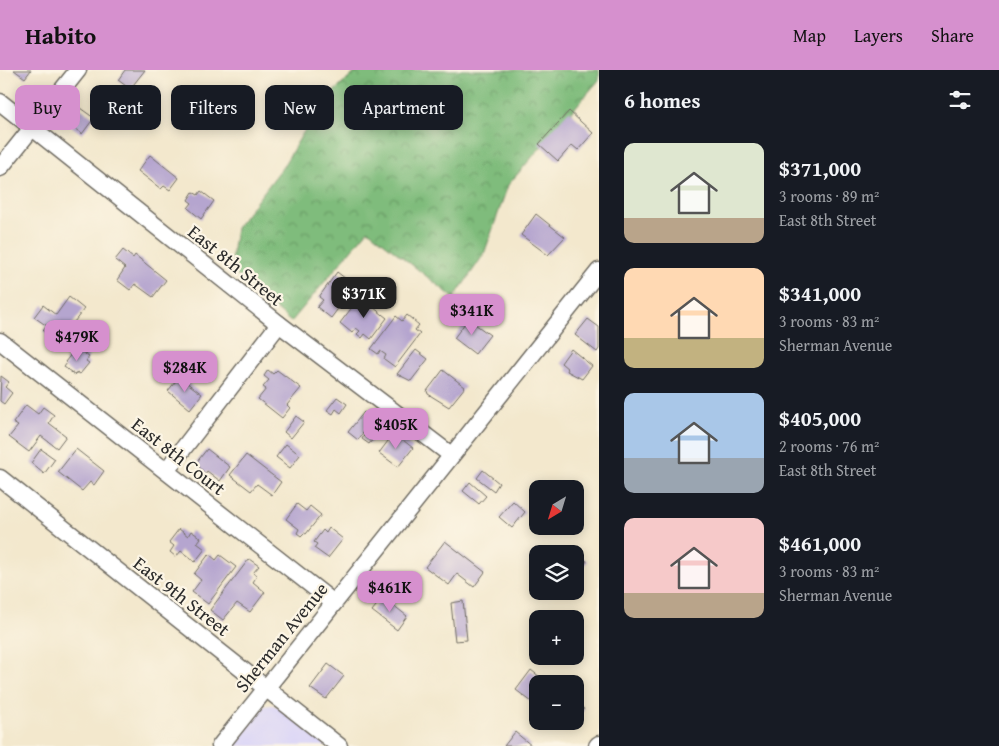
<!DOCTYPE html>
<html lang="en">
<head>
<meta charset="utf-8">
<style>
  body { margin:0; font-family:"Gentium Book Plus",serif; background:#242831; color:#f1f3f6; height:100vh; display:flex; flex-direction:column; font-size:19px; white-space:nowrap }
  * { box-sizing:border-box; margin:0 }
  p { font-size:16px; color:#9ea1a6 }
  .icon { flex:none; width:28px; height:28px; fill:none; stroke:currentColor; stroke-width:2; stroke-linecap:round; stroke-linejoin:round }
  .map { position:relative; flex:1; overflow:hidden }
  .details { display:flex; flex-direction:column; background:#171b24; width:400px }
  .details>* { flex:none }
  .guide { position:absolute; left:15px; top:15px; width:475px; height:45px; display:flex; gap:10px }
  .needle { width:32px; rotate:218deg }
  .fabs { position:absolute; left:529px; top:410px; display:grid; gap:10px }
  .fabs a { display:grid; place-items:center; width:55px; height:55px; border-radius:10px; background:#171b24; box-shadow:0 2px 12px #0003; font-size:25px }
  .price { position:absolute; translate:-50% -42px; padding:0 11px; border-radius:10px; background:#d690ce; color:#111; font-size:16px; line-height:32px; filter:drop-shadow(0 1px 2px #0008) }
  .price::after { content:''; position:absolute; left:50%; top:30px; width:15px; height:11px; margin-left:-8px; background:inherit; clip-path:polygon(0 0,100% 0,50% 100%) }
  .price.current { background:#222; color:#fff }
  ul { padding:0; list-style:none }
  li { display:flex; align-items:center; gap:15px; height:125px; padding:0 25px }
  li span { display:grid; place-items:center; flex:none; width:140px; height:100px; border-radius:10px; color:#555 }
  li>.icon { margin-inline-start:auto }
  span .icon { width:60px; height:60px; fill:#fffc; stroke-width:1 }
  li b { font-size:21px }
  h2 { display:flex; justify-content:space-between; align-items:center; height:60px; padding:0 25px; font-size:21px }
  .chip { padding:0 18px; border-radius:10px; background:#171b24; box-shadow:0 2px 12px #0003; font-size:18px; line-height:45px }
  .chip.current { background:#d690ce; color:#111 }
  header { display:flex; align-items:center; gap:30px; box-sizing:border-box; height:70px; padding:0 25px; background:#d690ce; color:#111 }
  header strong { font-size:24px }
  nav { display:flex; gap:28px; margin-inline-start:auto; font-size:18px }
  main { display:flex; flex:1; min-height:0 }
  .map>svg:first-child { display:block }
  .built { fill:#dbd6f7 }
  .forest { fill:url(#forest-crowns); stroke:#557453 }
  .building { fill:#b5a5cf }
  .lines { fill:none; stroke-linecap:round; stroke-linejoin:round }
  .minor-casing { stroke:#716d64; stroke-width:19 }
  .minor { stroke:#fff; stroke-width:16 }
  .labels { text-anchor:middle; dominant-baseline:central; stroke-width:4.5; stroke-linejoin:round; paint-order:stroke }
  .street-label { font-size:19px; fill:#2b2b2b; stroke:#fcf5e5 }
</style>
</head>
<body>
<header>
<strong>Habito</strong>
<nav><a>Map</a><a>Layers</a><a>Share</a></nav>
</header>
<main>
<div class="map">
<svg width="599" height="676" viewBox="0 0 599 676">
  <defs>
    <pattern id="forest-crowns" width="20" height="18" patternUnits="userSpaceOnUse" patternTransform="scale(1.25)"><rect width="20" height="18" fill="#7fbc7b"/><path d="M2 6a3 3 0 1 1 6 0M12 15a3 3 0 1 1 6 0" fill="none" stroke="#689965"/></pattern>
  </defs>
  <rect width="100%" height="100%" fill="#fcf5e5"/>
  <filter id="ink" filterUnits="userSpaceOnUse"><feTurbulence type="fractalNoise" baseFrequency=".02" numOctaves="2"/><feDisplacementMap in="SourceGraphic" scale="10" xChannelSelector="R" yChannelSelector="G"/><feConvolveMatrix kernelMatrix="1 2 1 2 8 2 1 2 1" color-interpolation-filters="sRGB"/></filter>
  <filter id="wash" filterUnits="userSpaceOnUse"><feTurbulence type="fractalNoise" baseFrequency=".0096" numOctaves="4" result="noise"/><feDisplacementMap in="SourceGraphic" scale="20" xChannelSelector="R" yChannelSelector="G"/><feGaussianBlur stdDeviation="1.12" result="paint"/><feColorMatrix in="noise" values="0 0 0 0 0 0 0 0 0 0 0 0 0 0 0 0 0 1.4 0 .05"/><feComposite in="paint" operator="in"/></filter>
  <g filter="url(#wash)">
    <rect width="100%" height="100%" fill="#f3e8cd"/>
    <polygon class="built" points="272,635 280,637 328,676 232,676 264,636"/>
    <polygon class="forest" points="358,0 599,0 599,10 508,115 484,184 454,228 368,160 291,252 230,199 236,158 282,98 321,33"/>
    <g id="blocks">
      <g class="building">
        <polygon points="14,0 31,0 25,8"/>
        <polygon points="125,0 145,0 130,19 118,10"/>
        <polygon points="67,37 75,44 80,38 94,48 82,64 59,47"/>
        <polygon points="569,41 593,63 578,80 572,75 558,91 539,74"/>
        <polygon points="150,85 179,108 170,120 164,116 161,119 138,101"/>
        <polygon points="201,121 214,131 201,149 188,138 192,133 188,130 193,122 198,125"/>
        <polygon points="536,144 565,167 548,185 521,165"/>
        <polygon points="123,180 133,188 135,185 166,210 153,227 135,214 130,220 117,210 125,198 115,190"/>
        <polygon points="337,202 355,216 331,248 317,237 323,230 319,227"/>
        <polygon points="69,227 84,239 58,273 43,261 47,256 34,247 43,235 56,245"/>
        <polygon points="360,227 387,248 371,269 365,264 362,268 357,264 360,261 356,258 352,263 340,253"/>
        <polygon points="407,245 419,255 415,260 420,264 395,297 384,289 386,285 380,281 378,284 371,279 396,246 402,251"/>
        <polygon points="468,249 490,265 475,284 454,268"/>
        <polygon points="588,249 599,257 599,279 597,282 575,265"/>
        <polygon points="78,279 89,287 86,291 89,293 80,304 77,302 75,305 64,297 67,293 65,292 73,282 75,284"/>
        <polygon points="571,279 592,296 582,309 567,301 568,299 561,293"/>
        <polygon points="416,280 428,289 411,311 397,304"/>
        <polygon points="268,300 273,304 277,300 301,318 287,335 290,338 282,348 258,329 266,319 263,317 269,310 264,306"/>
        <polygon points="443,300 465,317 449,337 428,324 427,321"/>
        <polygon points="1,306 9,312 5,317 12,323 4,334 0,331"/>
        <polygon points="179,307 202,324 190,339 168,321"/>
        <polygon points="337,327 347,334 341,343 336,339 333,344 327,340"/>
        <polygon points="26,335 38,344 43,337 54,345 49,353 66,366 57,378 41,366 29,382 9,367 18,356 13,353"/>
        <polygon points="364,342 383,357 369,374 362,369 365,364 363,363 358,370 348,362"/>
        <polygon points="296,346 304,352 291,368 284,362"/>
        <polygon points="394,363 413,378 398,397 379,383"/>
        <polygon points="286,374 300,385 290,398 276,387"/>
        <polygon points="41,379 55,389 44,404 31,393"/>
        <polygon points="76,379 104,401 94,415 90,412 82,421 58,402"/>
        <polygon points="207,379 230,397 220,411 207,401 205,404 196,393"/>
        <polygon points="246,385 281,412 272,425 257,414 251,421 230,405"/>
        <polygon points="483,400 499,413 494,421 477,408"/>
        <polygon points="470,412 486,426 479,434 463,421"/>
        <polygon points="513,431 525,442 512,458 499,447"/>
        <polygon points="297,434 306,441 310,436 321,445 306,464 304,463 301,466 297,463 299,459 286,449"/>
        <polygon points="329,458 343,469 328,488 314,478 317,474 314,472 323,460 326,463"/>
        <polygon points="179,459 188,466 191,461 201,468 197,473 205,479 195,492 181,481 176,487 170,482 174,476 169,472"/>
        <polygon points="445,471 485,502 474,517 457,504 449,515 425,497"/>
        <polygon points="576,483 587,491 583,497 580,495 578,498 575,495"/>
        <polygon points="209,484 216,490 220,485 236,497 208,534 192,522 201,510 194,504"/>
        <polygon points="249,489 259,496 253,503 257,506 253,512 265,522 250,542 237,533 223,550 210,540"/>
        <polygon points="383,527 407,546 397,560 372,541"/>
        <polygon points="463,531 467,570 455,571 451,533"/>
        <polygon points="328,594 344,606 326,629 310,618"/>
        <polygon points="531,600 545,611 543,614 538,614 536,635 516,620"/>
        <polygon points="575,631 584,639 575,650"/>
        <polygon points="515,662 532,676 504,676"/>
      </g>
    </g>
  </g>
  <g filter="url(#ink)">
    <use href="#blocks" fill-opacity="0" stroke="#716d64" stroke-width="1"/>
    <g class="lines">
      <defs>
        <g id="minor">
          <polyline points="0,32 279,254 451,385"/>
          <polyline points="0,98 78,0"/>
          <polyline points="0,271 334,533"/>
          <polyline points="166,401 279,254"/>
          <polyline points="0,408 339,676"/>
          <polyline points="220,676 599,201"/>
          <polyline points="597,676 599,674"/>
        </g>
      </defs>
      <use href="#minor" class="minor-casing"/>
      <use href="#minor" class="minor"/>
    </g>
  </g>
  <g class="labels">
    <g class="street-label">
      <text transform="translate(236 195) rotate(39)">East 8th Street</text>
      <text transform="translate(179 386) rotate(38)">East 8th Court</text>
      <text transform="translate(182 526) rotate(38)">East 9th Street</text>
      <text transform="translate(281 567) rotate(-51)">Sherman Avenue</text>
    </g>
  </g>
</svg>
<div class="fabs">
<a><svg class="needle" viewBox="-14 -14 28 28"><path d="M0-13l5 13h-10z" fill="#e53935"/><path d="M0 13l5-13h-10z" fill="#9ea1a6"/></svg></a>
<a><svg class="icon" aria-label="layers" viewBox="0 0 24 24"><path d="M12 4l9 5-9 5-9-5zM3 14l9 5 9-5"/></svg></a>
<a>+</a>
<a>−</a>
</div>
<b class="price current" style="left:364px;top:249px">$371K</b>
<b class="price" style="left:472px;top:266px">$341K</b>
<b class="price" style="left:77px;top:292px">$479K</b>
<b class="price" style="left:185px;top:323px">$284K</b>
<b class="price" style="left:396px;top:380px">$405K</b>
<b class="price" style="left:390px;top:543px">$461K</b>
<div class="guide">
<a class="chip current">Buy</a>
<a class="chip">Rent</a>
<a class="chip">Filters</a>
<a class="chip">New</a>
<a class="chip">Apartment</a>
</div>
</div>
<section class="details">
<h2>6 homes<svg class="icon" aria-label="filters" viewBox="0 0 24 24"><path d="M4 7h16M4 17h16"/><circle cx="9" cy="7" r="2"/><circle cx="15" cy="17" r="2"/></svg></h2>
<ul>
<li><span style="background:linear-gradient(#dfe7d0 75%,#b9a48a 0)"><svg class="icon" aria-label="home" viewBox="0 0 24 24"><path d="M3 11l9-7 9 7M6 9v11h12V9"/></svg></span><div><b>$371,000</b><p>3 rooms · 89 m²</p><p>East 8th Street</p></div></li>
<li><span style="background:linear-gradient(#ffd9b3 70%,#c2b280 0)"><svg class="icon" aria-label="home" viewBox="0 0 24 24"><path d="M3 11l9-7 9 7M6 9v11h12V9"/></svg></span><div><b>$341,000</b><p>3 rooms · 83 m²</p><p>Sherman Avenue</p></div></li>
<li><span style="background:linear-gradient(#a9c7e8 65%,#9aa5b1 0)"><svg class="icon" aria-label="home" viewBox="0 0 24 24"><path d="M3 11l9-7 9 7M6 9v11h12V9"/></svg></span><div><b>$405,000</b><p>2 rooms · 76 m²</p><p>East 8th Street</p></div></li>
<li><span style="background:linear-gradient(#f6c9c9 75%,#b9a48a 0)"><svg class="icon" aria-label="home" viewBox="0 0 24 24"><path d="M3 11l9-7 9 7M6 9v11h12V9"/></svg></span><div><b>$461,000</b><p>3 rooms · 83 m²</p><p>Sherman Avenue</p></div></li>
</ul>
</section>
</main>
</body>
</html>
